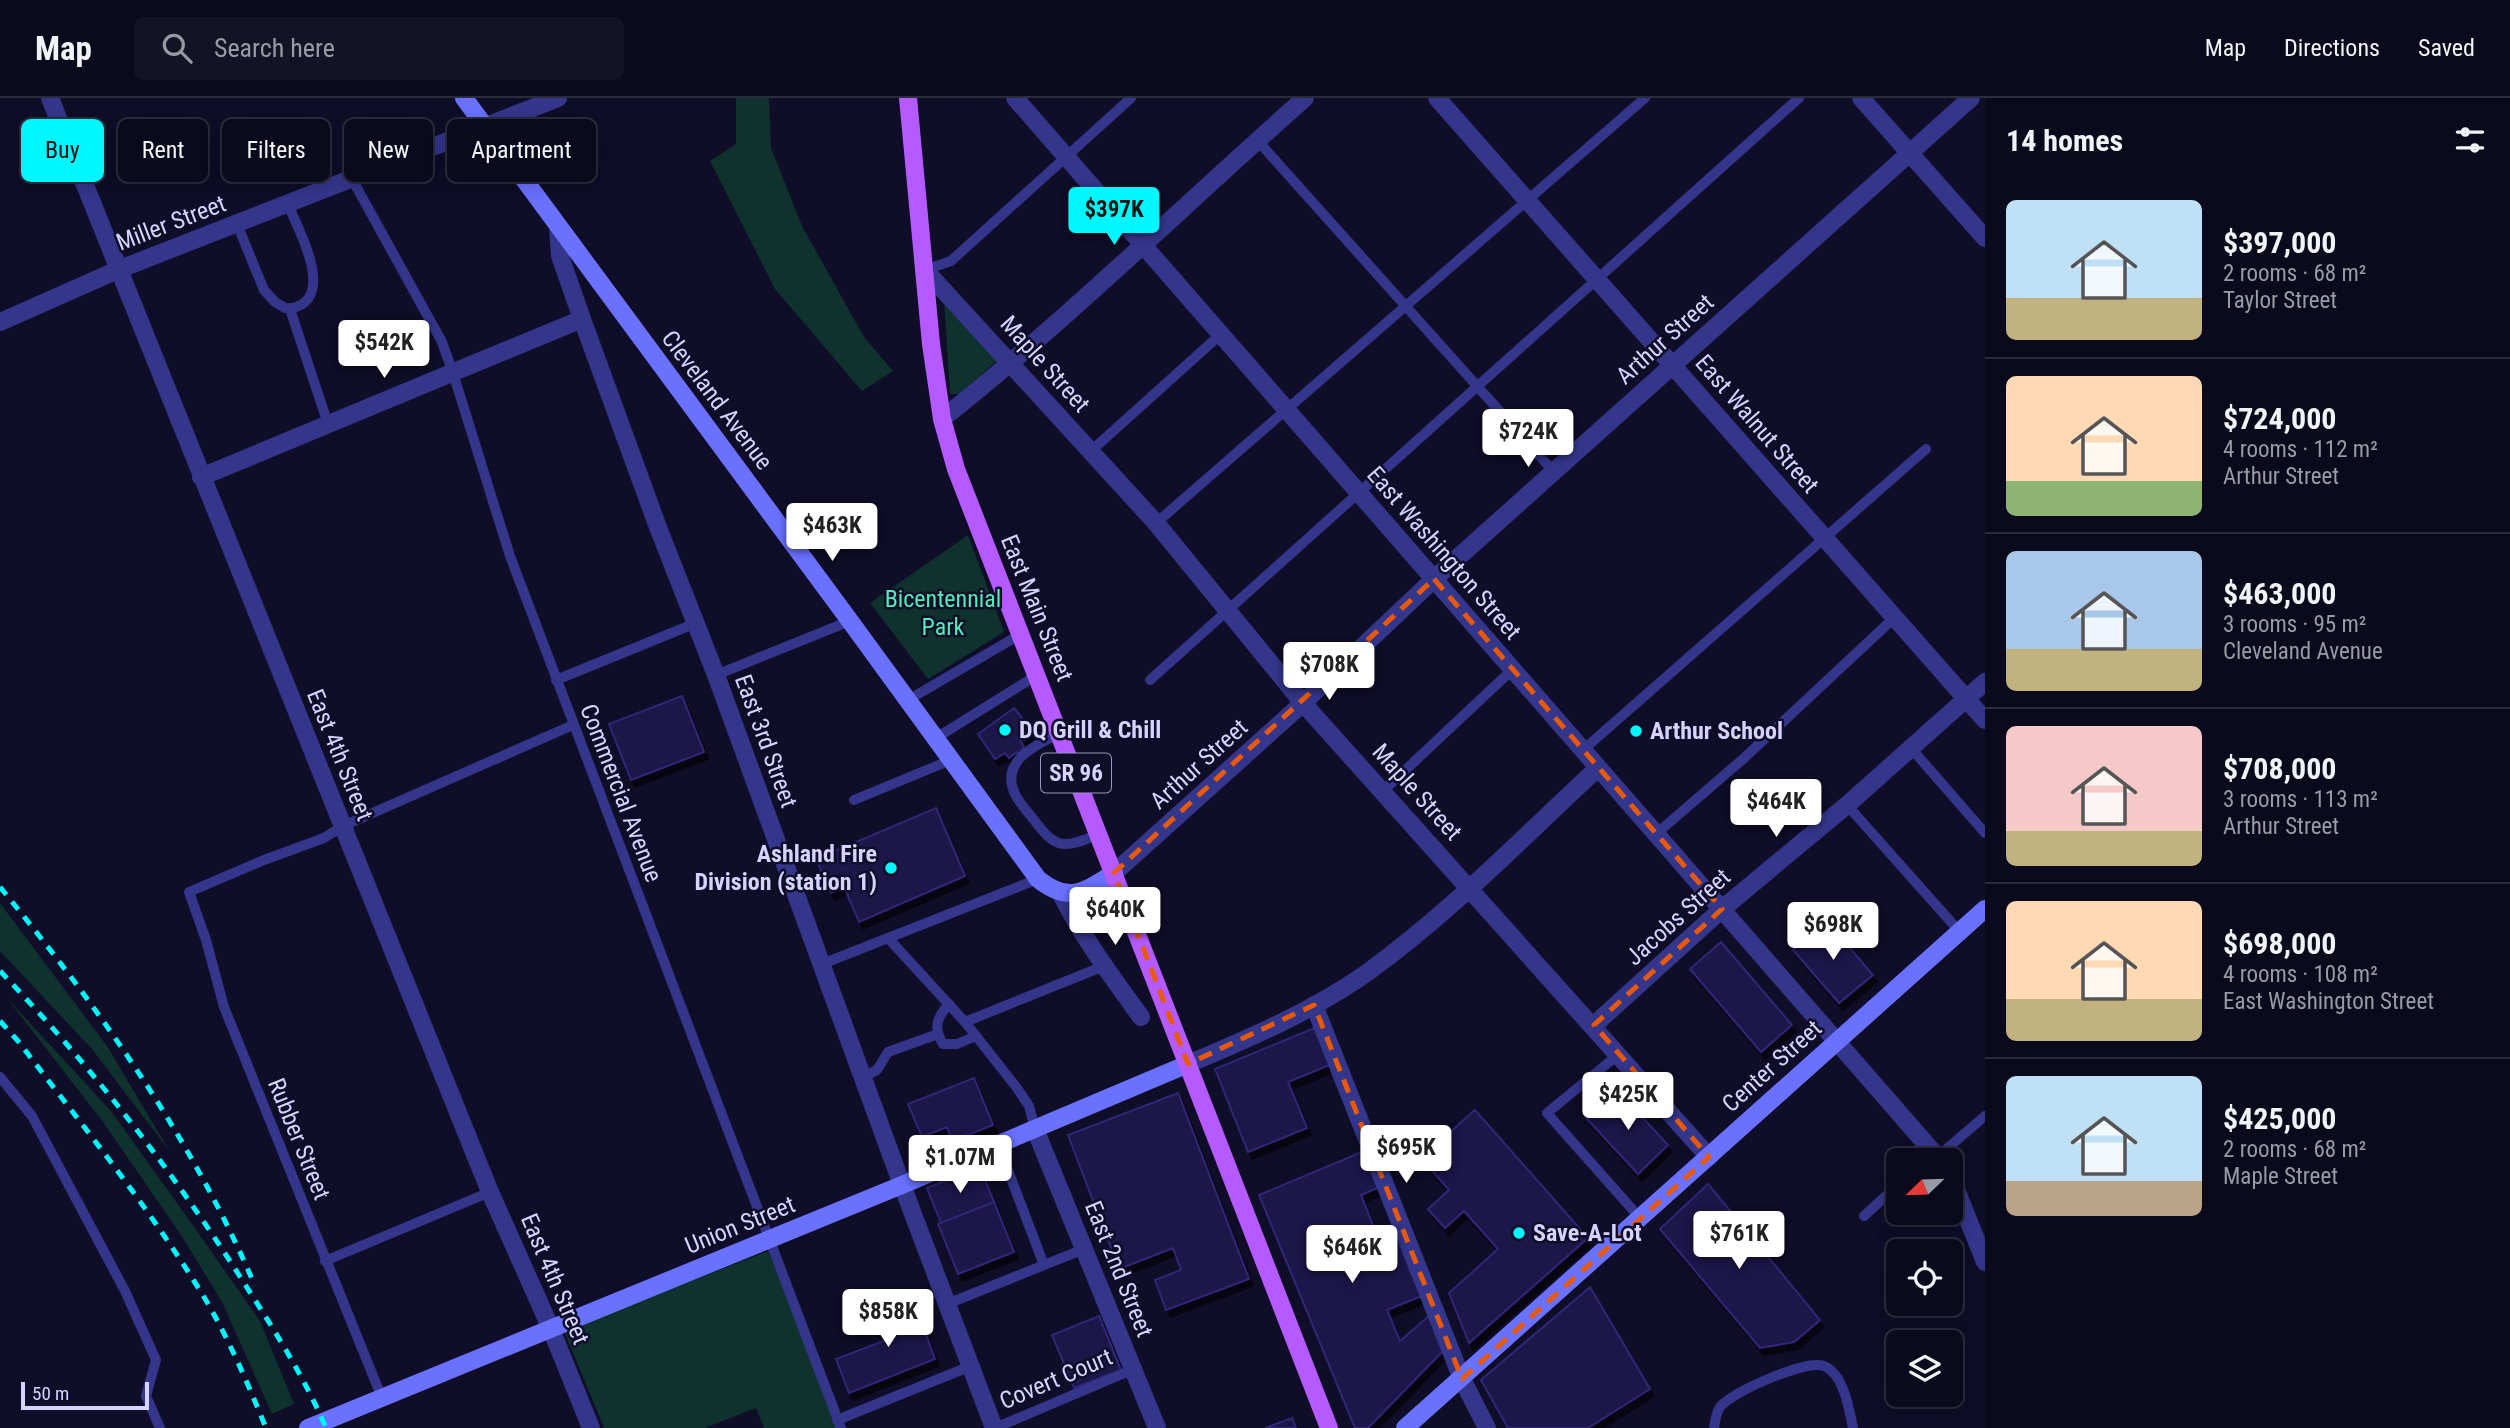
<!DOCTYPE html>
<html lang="en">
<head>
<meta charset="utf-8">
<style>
  body { margin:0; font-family:"Roboto Condensed",sans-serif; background:#141326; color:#f1f3f6; height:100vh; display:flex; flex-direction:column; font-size:26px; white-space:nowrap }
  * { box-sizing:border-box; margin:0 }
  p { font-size:23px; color:#9a9aa4 }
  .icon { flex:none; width:38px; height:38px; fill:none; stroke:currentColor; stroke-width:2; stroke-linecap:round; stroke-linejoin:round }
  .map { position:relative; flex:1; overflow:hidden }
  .sheet { display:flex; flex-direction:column; background:#0b0a1d; width:525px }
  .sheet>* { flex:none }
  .banner { position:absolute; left:21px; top:21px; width:665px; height:63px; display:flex; gap:14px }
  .needle { width:46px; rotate:247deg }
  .fabs { position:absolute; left:1886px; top:1050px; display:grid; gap:14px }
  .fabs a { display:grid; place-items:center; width:77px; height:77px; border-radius:10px; background:#0b0a1d; box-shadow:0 4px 18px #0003,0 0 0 2px #2b2b3b; font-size:35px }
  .scale { position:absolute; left:21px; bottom:18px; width:128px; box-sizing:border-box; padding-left:7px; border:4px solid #d5d3ff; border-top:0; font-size:19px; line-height:24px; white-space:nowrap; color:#d5d3ff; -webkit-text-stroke:5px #0f0d27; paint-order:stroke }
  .price { position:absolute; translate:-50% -60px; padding:0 16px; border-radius:7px; background:#fff; color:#222; font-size:23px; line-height:46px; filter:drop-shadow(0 2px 4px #0008) }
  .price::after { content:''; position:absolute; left:50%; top:42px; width:21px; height:16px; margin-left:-10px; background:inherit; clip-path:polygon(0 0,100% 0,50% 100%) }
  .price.active { background:#00f7fe; color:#111 }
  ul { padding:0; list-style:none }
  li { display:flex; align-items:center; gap:21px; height:175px; padding:0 21px }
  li+li { border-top:2px solid #2b2b3b }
  li span { display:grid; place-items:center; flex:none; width:196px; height:140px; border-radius:10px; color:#555 }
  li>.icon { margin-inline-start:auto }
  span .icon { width:84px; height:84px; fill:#fffc; stroke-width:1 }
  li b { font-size:30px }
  h2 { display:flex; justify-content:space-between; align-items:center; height:84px; padding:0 21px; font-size:30px }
  .pill { padding:0 24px; border-radius:10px; background:#0b0a1d; box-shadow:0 4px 18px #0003,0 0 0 2px #2b2b3b; font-size:24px; line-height:63px }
  .pill.active { background:#00f7fe; color:#111 }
  header { display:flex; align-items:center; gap:42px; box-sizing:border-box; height:98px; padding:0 35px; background:#0b0a1d; border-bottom:2px solid #2b2b3b }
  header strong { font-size:33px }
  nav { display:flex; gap:38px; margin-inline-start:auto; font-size:24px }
  .search { width:490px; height:63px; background:#141326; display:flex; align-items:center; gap:18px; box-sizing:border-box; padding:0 24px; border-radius:10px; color:#9a9aa4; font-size:26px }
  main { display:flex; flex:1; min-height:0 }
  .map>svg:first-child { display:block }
  .green { fill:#0f322e }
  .building { fill:#1d174a; stroke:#312678; stroke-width:2; filter:url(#shadow) }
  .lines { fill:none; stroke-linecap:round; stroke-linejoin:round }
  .lane { stroke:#33368b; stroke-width:10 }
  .street { stroke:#33368b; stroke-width:18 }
  .secondary { stroke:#6a71ff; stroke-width:18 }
  .primary { stroke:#b55aff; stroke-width:18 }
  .rail { stroke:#00f7fe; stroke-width:5; stroke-dasharray:10 9; stroke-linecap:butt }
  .marked { fill:none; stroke:#e8590c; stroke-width:5; stroke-dasharray:14 9; stroke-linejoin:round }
  .poi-dot { fill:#00f7fe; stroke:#0f0d27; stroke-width:2.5 }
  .labels { text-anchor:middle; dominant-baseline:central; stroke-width:5; stroke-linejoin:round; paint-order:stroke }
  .shield { fill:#0f0d27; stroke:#9a98be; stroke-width:2 }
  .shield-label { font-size:23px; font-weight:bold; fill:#d5d3ff }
  .street-label { font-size:24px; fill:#d5d3ff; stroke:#0f0d27 }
  .park-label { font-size:24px; fill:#52ebba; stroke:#0f0d27 }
  .poi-label { font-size:24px; font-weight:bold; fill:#d5d3ff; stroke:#0f0d27; text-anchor:start }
</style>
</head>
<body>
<header>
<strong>Map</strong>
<div class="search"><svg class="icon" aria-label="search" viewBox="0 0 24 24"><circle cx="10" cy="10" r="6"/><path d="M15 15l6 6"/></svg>Search here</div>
<nav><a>Map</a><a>Directions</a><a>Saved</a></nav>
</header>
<main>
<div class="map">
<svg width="1985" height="1330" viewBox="0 0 1985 1330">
  <defs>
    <filter id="shadow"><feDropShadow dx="4" dy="7" stdDeviation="0" flood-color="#0009"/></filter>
  </defs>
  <rect width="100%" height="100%" fill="#0f0d27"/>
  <g class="green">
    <polygon points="736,0 769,0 771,50 802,128 864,239 893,273 862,293 775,191 710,63 736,46"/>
    <polygon points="943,186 1005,255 960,296 950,296"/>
    <polygon points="968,437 1004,534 928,581 870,505"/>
    <polygon points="0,805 107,948 170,1054 92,951 0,853"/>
    <polygon points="6,899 111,1013 197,1133 260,1223 294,1306 272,1316 222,1204 181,1137 103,1024"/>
    <polygon points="768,1153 838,1330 764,1330 756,1310 705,1330 604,1330 564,1233"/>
  </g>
  <g class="building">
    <polygon points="682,598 704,654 631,682 609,626"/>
    <polygon points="1014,610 1027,626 1024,628 1030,637 1020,643 1024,648 1019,656 1017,654 1009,660 1005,655 995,661 978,636"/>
    <polygon points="936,710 965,778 859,824 844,789 831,795 816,761"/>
    <polygon points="1827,823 1873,877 1839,905 1793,852"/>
    <polygon points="1721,844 1792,927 1761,954 1690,871"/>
    <polygon points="1317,929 1332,966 1288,984 1307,1030 1248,1054 1215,971"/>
    <polygon points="974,980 993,1027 952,1043 947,1029 922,1039 908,1006"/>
    <polygon points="1617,992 1668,1047 1638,1076 1587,1021"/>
    <polygon points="1178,995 1249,1181 1166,1212 1155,1182 1181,1172 1173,1150 1119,1171 1068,1037"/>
    <polygon points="1475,1012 1588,1140 1469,1245 1449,1195 1498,1151 1464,1113 1445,1130 1428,1111 1449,1092 1421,1060"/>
    <polygon points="1369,1051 1384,1087 1361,1097 1376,1135 1359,1142 1364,1154 1400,1139 1424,1197 1387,1212 1400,1243 1430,1217 1443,1253 1368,1330 1355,1330 1259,1097"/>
    <polygon points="980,1069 994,1104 941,1125 927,1090"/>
    <polygon points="1708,1086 1820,1222 1794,1244 1760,1250 1660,1131"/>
    <polygon points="994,1104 1014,1154 958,1176 938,1126"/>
    <polygon points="1590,1189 1650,1291 1588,1330 1508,1330 1481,1282"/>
    <polygon points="903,1196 914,1225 922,1226 935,1261 849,1295 836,1261 889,1241 876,1207"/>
    <polygon points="1099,1218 1121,1272 1074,1290 1052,1237"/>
    <polygon points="1292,1320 1296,1330 1265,1330"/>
  </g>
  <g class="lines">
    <g class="lane">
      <polyline points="1257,42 1554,374"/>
      <polyline points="352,81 442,244 453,275 510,458 841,1330"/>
      <path d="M237,126L264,192L275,204L285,210C292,211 299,209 305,204C328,184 297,129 288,106"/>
      <polyline points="925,172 951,163 1131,0"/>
      <polyline points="290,211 328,326"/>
      <polyline points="1091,353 1221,236"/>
      <polyline points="1156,425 1645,0"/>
      <polyline points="716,577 850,523"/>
      <polyline points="556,582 696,525"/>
      <polyline points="1150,582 1799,0"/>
      <polyline points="908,602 1021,536"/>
      <path d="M1060,635C1037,646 999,663 1015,696C1019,705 1028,714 1034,722C1042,732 1050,744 1063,746C1075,747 1088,740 1099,736"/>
      <polyline points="936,640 1037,577"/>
      <polyline points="1910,649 1985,735"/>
      <polyline points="1583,652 1926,351"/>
      <polyline points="1383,693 1513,571"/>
      <polyline points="854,702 951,662"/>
      <polyline points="1847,707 1959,833"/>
      <polyline points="1656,736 1743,661 1895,519"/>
      <polyline points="888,840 965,924 1017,990 1029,1008 1035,1031"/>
      <polyline points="822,866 1038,781"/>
      <path d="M949,906C937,919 933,930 943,946H957L976,938"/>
      <polyline points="965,924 1104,868"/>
      <polyline points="1619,956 1547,1015 1640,1120"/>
      <polyline points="0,979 32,1018 125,1193 156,1262 146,1298 160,1330"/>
      <polyline points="863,979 877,972 888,954 938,936"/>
      <polyline points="998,1046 1044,1167"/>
      <polyline points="1936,1060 1985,1018"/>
      <polyline points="1864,1118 1899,1086"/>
      <polyline points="325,1163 490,1094"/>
      <polyline points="947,1206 1084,1151"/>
      <polyline points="382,1300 224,909 206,842 189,794 264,762 324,740 343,728 573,627"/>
      <polyline points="837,1322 971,1268"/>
      <polyline points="995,1330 1134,1271"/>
      <path d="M1714,1330C1715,1323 1716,1315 1720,1309C1731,1294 1807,1261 1824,1268C1844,1276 1849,1311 1853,1330"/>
    </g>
    <g class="street">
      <polyline points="50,0 490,1094 551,1231 591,1330"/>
      <polyline points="1015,0 1940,1062"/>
      <polyline points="1437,0 1985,622"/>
      <polyline points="1861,0 1985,140"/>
      <polyline points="558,128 560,158 582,221 659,432 716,577 902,1087 994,1330"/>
      <polyline points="925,172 1156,425 1303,605 1709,1059"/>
      <polyline points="0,224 120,171 558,0"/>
      <path d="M942,321C1069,220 1184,107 1305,0"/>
      <polyline points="201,379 582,221"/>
      <polyline points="1114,775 1303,605 1434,481 1971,0"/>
      <path d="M1061,796C1083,840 1112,879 1141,919"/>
      <polyline points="1314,907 1462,1281 1487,1330"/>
      <polyline points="1594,927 1722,811 1847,707 1985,584"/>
      <path d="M1188,966C1250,940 1313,913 1368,874C1451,814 1523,739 1598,670"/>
      <polyline points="1035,1031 1157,1330"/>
      <polyline points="1951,1079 1985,1164"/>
    </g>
    <g class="secondary">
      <path d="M464,0L850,523L1038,781C1069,806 1084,794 1114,775"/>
      <polyline points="308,1330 902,1087 1188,966"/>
      <polyline points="1405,1330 1985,811"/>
    </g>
    <polyline class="primary" points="908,0 931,246 942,321 956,371 1329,1330"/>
    <g class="rail">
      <path d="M0,789C100,911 193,1042 255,1188"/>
      <path d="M0,873C90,967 169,1068 239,1177C271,1227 303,1276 326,1330"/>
      <path d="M0,923L18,943C82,1027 149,1109 204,1199C229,1241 248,1286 266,1330"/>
    </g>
  </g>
  <path class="marked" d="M1434,481L1722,811L1594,927L1709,1059L1462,1281L1314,907L1188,966L1114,775Z"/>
  <g class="poi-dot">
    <circle cx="1005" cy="632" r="7"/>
    <circle cx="1636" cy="633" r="7"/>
    <circle cx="891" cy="770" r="7"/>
    <circle cx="1519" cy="1135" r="7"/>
  </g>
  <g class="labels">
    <rect class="shield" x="1041" y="655.5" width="70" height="39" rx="5"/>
    <g class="shield-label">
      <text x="1076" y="675">SR 96</text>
    </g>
    <g class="street-label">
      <text transform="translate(171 125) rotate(-21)">Miller Street</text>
      <text transform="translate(1665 241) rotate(-42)">Arthur Street</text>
      <text transform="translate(1045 266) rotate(48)">Maple Street</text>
      <text transform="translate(717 302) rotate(53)">Cleveland Avenue</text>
      <text transform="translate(1757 326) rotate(49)">East Walnut Street</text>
      <text transform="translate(1444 455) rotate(49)">East Washington Street</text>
      <text transform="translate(1037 510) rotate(68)">East Main Street</text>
      <text transform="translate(766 643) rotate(70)">East 3rd Street</text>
      <text transform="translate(340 657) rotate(68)">East 4th Street</text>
      <text transform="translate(1199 666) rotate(-42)">Arthur Street</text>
      <text transform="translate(1417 694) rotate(48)">Maple Street</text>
      <text transform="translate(621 695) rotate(69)">Commercial Avenue</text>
      <text transform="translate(1678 819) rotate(-42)">Jacobs Street</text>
      <text transform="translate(1772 968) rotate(-42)">Center Street</text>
      <text transform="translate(299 1041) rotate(68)">Rubber Street</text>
      <text transform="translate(740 1127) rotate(-22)">Union Street</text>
      <text transform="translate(1119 1171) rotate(68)">East 2nd Street</text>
      <text transform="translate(555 1181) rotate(67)">East 4th Street</text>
      <text transform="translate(1056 1281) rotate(-23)">Covert Court</text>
    </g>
    <g class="park-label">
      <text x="943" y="501">Bicentennial<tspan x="943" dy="28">Park</tspan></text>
    </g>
    <g class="poi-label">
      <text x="1019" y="632">DQ Grill &amp; Chill</text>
      <text x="1650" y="633">Arthur School</text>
      <text x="877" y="756" text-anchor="end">Ashland Fire<tspan x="877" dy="28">Division (station 1)</tspan></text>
      <text x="1533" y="1135">Save-A-Lot</text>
    </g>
  </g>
</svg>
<div class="fabs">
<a><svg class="needle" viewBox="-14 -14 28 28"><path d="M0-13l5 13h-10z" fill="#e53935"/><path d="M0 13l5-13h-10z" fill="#9a9aa4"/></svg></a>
<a><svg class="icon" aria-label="locate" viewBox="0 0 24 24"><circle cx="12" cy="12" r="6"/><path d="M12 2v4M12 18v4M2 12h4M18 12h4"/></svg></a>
<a><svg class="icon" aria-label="layers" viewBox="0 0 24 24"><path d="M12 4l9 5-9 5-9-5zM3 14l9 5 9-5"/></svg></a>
</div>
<div class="scale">50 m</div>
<b class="price active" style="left:1114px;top:149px">$397K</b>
<b class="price" style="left:384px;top:282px">$542K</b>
<b class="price" style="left:1528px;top:371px">$724K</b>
<b class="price" style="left:832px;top:465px">$463K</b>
<b class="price" style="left:1329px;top:604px">$708K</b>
<b class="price" style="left:1776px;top:741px">$464K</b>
<b class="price" style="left:1115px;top:849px">$640K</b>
<b class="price" style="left:1833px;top:864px">$698K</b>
<b class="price" style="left:1628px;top:1034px">$425K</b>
<b class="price" style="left:1406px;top:1087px">$695K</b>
<b class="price" style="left:960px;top:1097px">$1.07M</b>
<b class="price" style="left:1739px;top:1173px">$761K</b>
<b class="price" style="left:1352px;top:1187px">$646K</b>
<b class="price" style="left:888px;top:1251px">$858K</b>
<div class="banner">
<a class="pill active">Buy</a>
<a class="pill">Rent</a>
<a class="pill">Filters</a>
<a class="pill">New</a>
<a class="pill">Apartment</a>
</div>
</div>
<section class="sheet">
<h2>14 homes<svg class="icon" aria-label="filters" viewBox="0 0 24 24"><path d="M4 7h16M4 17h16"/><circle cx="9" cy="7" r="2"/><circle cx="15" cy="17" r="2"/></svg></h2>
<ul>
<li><span style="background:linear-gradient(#bfe0f5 70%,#c2b280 0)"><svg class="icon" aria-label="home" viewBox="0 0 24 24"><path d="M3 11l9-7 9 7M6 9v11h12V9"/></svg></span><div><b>$397,000</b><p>2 rooms · 68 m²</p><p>Taylor Street</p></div></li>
<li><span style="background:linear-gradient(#ffd9b3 75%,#8fb573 0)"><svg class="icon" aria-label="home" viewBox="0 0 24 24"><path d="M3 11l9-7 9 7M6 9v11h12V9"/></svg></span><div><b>$724,000</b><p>4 rooms · 112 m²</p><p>Arthur Street</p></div></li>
<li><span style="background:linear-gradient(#a9c7e8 70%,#c2b280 0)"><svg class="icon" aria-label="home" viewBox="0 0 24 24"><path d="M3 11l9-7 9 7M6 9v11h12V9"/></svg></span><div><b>$463,000</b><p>3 rooms · 95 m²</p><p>Cleveland Avenue</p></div></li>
<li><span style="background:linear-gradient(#f6c9c9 75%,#c2b280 0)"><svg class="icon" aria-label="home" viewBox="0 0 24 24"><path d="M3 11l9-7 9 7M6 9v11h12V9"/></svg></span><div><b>$708,000</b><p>3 rooms · 113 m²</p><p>Arthur Street</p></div></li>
<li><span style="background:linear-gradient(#ffd9b3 70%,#c2b280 0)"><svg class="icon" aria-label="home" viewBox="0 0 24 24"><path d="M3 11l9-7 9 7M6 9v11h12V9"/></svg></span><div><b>$698,000</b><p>4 rooms · 108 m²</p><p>East Washington Street</p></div></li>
<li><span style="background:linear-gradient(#bfe0f5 75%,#b9a48a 0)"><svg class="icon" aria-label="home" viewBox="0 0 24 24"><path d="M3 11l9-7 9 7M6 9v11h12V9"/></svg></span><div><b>$425,000</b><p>2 rooms · 68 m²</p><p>Maple Street</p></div></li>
</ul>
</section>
</main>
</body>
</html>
